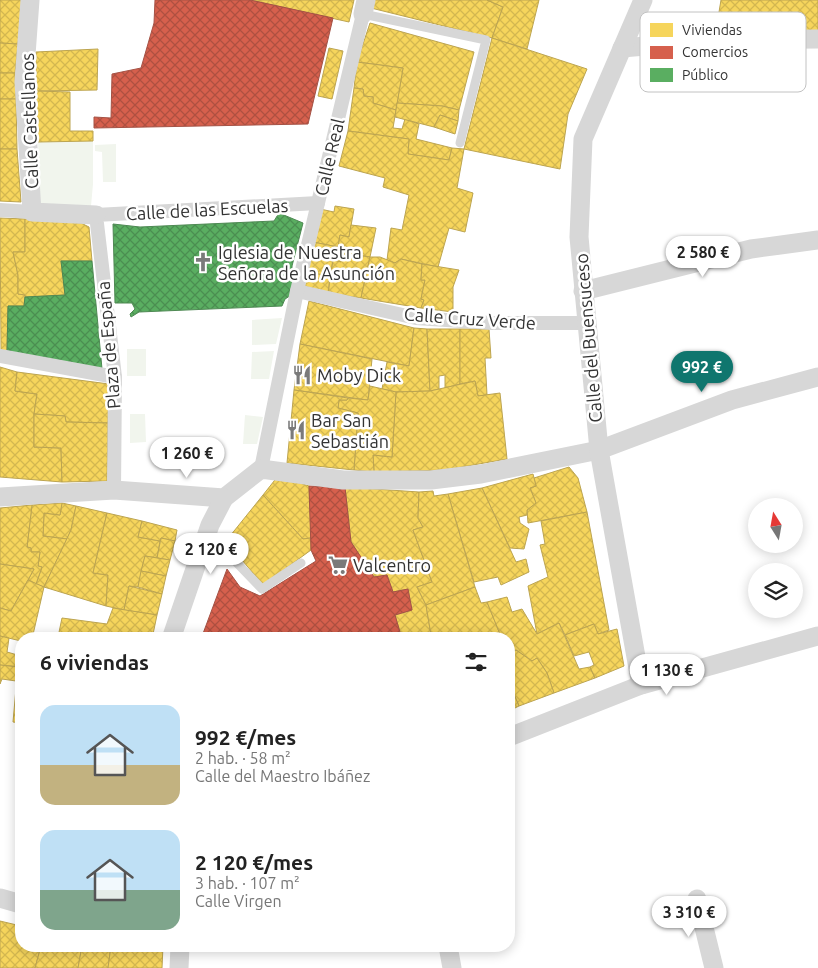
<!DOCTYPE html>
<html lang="es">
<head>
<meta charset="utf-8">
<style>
  body { margin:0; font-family:Ubuntu,sans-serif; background:#f2f2f2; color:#222; height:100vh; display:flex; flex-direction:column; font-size:19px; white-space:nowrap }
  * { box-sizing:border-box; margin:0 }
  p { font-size:16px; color:#767676 }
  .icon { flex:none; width:28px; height:28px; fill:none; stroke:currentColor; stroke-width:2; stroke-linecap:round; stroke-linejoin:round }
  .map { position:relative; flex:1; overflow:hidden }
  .details { position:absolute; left:15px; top:632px; width:500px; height:320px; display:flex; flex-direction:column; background:#fff; border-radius:20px; box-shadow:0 2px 12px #0003 }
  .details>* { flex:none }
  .needle { width:32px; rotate:349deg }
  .controls { position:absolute; left:748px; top:498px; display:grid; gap:10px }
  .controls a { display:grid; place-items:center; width:55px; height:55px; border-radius:50%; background:#fff; box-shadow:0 2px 12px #0003; font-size:25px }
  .price { position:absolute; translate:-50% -42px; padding:0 11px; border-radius:18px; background:#fff; color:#222; font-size:16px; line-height:32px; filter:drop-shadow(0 1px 2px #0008) }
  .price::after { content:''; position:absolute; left:50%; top:30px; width:15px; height:11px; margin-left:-8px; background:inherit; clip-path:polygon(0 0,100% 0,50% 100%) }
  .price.active { background:#0f766e; color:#fff }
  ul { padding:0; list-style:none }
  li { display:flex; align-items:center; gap:15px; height:125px; padding:0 25px }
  li span { display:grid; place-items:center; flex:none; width:140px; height:100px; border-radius:15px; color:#555 }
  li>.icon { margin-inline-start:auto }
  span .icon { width:60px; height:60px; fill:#fffc; stroke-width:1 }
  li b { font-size:21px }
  h2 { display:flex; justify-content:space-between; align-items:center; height:60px; padding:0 25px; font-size:21px }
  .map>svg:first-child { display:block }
  .green { fill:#f1f5ed }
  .homes { fill:url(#homes-cross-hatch); stroke:#bca450 }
  .shops { fill:url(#shops-cross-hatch); stroke:#a55245 }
  .public { fill:url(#public-cross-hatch); stroke:#4e8953 }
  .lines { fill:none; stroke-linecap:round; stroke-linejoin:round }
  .service { stroke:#d7d7d7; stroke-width:9 }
  .pedestrian { stroke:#d7d7d7; stroke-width:14 }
  .minor { stroke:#d7d7d7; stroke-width:19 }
  .labels { text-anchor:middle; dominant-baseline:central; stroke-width:5; stroke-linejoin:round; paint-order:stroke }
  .street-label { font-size:18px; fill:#333; stroke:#fff }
  .poi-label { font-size:18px; fill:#333; stroke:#fff; text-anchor:start }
  .key { fill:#fff; stroke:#c2c2c2; stroke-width:1 }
  .key-label { font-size:14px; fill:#333 }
</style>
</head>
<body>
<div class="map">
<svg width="818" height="968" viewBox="0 0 818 968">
  <defs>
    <pattern id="homes-cross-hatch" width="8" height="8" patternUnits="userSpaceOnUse" patternTransform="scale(1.25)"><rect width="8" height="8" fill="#f6d55c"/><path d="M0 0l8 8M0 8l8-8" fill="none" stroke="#d3b750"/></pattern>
    <pattern id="shops-cross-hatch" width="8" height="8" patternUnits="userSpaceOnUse" patternTransform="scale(1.25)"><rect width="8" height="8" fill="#d6604d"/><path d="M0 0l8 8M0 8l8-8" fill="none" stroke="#ae5041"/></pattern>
    <pattern id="public-cross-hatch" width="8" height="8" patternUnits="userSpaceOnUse" patternTransform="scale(1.25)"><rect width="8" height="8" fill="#5aae61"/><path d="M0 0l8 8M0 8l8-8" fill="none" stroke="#4b8e51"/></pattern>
  </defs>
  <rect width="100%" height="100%" fill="#fff"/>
  <g class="green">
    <polygon points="93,141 93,184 91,206 40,205 38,142"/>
    <polygon points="116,144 116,182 103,182 102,152 95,151 95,145"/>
    <polygon points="282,318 276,344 252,345 252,320"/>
    <rect x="127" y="349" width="19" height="27"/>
    <polygon points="274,351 269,379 251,379 252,352"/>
    <polygon points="130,414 145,414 146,442 130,443"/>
    <polygon points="245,415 263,417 257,444 243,444"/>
  </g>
  <g class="homes">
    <polygon points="0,0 23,0 18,44 0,43"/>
    <polygon points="250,0 354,0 349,22"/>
    <polygon points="374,0 487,0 503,7 492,38 371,8"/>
    <polygon points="487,0 539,0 527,49 492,38 503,7"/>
    <polygon points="721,0 818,0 818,31 716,30"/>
    <polygon points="370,23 474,52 459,110 442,106 397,103 403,68 357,62"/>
    <polygon points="492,38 587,69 568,114 560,169 464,149"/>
    <polygon points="0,43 18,44 15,73 0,73"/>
    <polygon points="329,48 343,51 332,99 318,96"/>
    <polygon points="98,49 97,90 36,91 36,52"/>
    <polygon points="357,62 403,68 396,110 373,103 373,97 364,96 363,89 354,88"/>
    <polygon points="0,73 15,73 16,99 0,99"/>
    <polygon points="354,88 363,89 364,96 373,97 373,103 396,110 393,128 402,129 405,119 419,124 416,139 452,148 449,160 408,154 409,139 348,131"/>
    <polygon points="36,91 70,92 70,131 93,131 93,141 38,142"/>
    <polygon points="0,99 16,99 17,149 0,149"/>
    <polygon points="397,103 442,106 459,110 458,121 440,115 434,127 395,117"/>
    <polygon points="440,115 458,121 455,134 434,127"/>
    <polygon points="348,131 409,139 408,154 449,160 452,148 464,149 457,188 473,193 465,232 449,228 438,267 401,259 395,263 387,260 391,228 402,230 409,195 383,187 385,178 339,166"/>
    <polygon points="0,149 17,149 21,202 0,201"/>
    <polygon points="335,206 354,209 349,237 340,235 338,247 313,242 320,209 334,212"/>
    <polygon points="0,218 25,219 25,252 13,252 18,275 18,294 25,295 24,306 8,306 7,351 1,350"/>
    <polygon points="25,219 81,223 89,227 92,261 61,261 65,295 25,297 25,295 18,294 18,275 13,252 25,252"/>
    <polygon points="351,225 376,228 370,257 343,253 341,262 333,260 330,276 306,272 313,242 338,247 340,235 349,237"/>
    <polygon points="343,253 370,257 361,298 328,293 333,260 341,262"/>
    <polygon points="370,257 380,257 395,263 401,259 422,264 421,280 425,280 421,299 424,300 421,308 361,298"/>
    <polygon points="422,264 459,270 453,287 453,312 421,308 424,300 421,299 425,280 421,280"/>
    <polygon points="306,272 330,276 328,293 304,286"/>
    <polygon points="309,301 414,328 409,366 300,344"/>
    <polygon points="414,328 427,329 430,391 396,392 382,389 387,362 409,366"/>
    <polygon points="427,329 460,329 460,384 445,388 445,375 439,376 439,389 430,391"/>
    <polygon points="460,329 489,329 491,358 485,358 487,395 478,396 475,381 460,384"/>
    <polygon points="300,344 372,359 368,400 294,390"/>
    <polygon points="0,367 17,372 15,391 37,394 34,414 34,447 61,448 62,482 0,477"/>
    <polygon points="17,372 109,384 108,423 66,422 65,416 34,414 37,394 15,391"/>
    <polygon points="475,381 478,396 500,393 507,459 445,470 374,472 373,455 392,457 396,392 430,391"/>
    <polygon points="370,386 396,392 392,457 373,455 374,472 354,470 358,413 338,408 339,400 347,400 348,398 368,400"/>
    <polygon points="294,390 348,398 347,400 339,400 338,408 358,413 354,470 287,463"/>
    <polygon points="34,414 65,416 66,422 108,423 107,481 62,482 61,448 34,447"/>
    <polygon points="569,467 578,478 587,512 528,523 527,510 536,503 530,488 536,486 534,478"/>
    <polygon points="533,474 536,486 530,488 536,503 527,510 527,515 519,517 520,523 529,529 524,549 510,548 482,488"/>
    <polygon points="278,476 309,486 311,538 303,539 263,495"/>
    <polygon points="345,487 419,492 418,518 423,527 413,530 432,582 417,587 426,605 431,635 418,639 402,639 395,615 412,610 408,589 393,592 387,575 374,577 351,542"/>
    <polygon points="482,488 516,562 526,559 529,572 501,585 498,577 474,582 448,494"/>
    <polygon points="433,491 434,496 448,494 475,587 426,605 417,587 432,582 413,530 423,527 418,518 419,492"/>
    <polygon points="263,495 303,539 311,538 311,550 263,585 226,541"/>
    <polygon points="62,503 76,506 71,530 67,539 43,536 44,513 60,515"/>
    <polygon points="62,503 60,515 44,513 43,536 67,539 44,587 36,584 42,567 38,566 40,552 31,552 31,548 27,547 32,505"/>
    <polygon points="32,505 27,547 31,548 31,552 40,552 38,566 42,567 36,584 28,580 34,569 0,564 0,508"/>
    <polygon points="76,506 107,513 93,573 108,575 106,606 44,587 71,530"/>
    <polygon points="587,512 609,630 598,634 594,624 565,635 559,623 537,634 528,586 548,577 540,545 545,544 541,521"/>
    <polygon points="107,513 142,521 138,537 160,541 157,558 145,556 138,587 129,586 124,610 106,606 108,575 93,573"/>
    <polygon points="142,521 177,530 175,541 161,538 160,541 138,537"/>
    <polygon points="161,538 175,541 170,560 157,558"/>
    <polygon points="145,556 170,560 166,576 141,571"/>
    <polygon points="0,564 34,569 11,611 0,608"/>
    <polygon points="141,571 166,576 162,594 138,587"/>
    <polygon points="28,580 44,587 32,639 21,639 21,641 0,636 0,608 11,611"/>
    <polygon points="129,586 162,594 157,615 124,610"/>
    <polygon points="475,587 481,603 487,602 502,639 425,639 424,637 431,635 426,605"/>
    <polygon points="507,597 512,612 522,609 537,634 559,623 579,669 590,667 595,678 554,693 547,673 537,658 532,661 516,650 509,654 509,639 502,639 487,602"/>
    <polygon points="113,608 157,615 152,639 73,639 58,637 62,618 107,624"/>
    <polygon points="594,624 598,634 617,629 624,666 595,678 590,667 594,665 589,652 574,656 565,635"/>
    <polygon points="0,636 9,638 7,652 21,656 21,667 0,665"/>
    <polygon points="516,650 532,661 537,658 547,673 554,693 519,706 509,683 509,654"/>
    <polygon points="0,665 18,667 16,681 2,679 0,684"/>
    <polygon points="17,677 21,678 21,723 13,722"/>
    <polygon points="509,683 519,706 509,711"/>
    <polygon points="0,921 21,926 21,946 41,946 35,968 0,968"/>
    <polygon points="41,946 82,946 78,968 35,968"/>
    <polygon points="82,946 111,946 108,968 78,968"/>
    <polygon points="111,946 163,946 162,968 108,968"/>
  </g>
  <g class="shops">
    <polygon points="155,0 250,0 333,18 308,124 94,128 94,117 111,118 112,74 141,68 154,23"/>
    <polygon points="309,486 345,487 351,542 374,577 387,575 393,592 408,589 412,610 395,615 402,639 201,639 227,569 240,587 260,596 316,561 311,550"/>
  </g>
  <g class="public">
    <polygon points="279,213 303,223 292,266 293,294 285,299 282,306 139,312 131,317 130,314 135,309 132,303 115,303 113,224 140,227 274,221"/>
    <polygon points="61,261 92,261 102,369 7,351 8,306 24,306 25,297 65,295"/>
  </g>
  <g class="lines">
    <g class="service">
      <polyline points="363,14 486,40 460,143"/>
      <polyline points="208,533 262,589 301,563"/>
    </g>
    <g class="pedestrian">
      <polyline points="0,210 32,212"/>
      <polyline points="297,291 416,318 492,323 586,323"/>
      <polyline points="0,356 115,377"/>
      <polyline points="261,469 297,291 363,14"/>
      <polyline points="114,490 115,377 96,215 318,203"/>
    </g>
    <g class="minor">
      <polyline points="30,0 24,82 32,212 96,215"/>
      <polyline points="363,14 366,0"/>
      <polyline points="622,48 716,40 818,39"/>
      <polyline points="583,291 751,249 818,240"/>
      <polyline points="0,497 114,490 224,498 261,469 343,480 431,480 481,474 599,450 732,400 818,377"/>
      <polyline points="171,639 210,525 224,498"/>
      <polyline points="641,685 599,450 579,237 583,139 643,0"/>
      <polyline points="509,737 641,685 818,636"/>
      <polyline points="0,898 21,904"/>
      <polyline points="697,899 714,968"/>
      <polyline points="448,946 452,968"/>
      <polyline points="179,968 180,946"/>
    </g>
  </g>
  <defs>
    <symbol id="church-bare" viewBox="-9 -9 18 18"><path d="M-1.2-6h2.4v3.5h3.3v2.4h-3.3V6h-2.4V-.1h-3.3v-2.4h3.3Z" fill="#7a7a7a" stroke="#fff" stroke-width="2.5" paint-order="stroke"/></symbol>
    <symbol id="restaurant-bare" viewBox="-9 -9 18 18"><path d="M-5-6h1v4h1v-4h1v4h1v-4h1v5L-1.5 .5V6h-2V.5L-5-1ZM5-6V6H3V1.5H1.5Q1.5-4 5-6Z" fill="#7a7a7a" stroke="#fff" stroke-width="2.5" paint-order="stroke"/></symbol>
    <symbol id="supermarket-bare" viewBox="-9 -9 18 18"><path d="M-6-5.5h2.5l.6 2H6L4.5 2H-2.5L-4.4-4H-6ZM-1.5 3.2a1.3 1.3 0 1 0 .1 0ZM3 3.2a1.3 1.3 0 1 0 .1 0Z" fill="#7a7a7a" stroke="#fff" stroke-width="2.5" paint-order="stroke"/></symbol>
  </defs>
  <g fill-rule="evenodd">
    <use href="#church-bare" x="189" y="248" width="28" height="28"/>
    <use href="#restaurant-bare" x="288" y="361" width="28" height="28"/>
    <use href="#restaurant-bare" x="282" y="416" width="28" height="28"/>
    <use href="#supermarket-bare" x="324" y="551" width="28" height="28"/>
  </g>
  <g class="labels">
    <g class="street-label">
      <text transform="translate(29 121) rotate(-92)">Calle Castellanos</text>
      <text transform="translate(329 157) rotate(-77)">Calle Real</text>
      <text transform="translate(207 209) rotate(-3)">Calle de las Escuelas</text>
      <text transform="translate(470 318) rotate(4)">Calle Cruz Verde</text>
      <text transform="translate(588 338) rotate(-95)">Calle del Buensuceso</text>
      <text transform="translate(108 345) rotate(-95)">Plaza de España</text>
    </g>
    <g class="poi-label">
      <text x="218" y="252">Iglesia de Nuestra<tspan x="218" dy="21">Señora de la Asunción</tspan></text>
      <text x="317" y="375">Moby Dick</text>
      <text x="311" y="420">Bar San<tspan x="311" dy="21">Sebastián</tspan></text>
      <text x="353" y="565">Valcentro</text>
    </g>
  </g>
  <rect x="640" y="12" width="166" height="80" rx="8" class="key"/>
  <rect x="650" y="23" width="23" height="14" fill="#f6d55c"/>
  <rect x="650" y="46" width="23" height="13" fill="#d6604d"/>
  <rect x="650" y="68" width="23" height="14" fill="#5aae61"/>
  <g class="key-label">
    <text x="682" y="35">Viviendas</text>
    <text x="682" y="57">Comercios</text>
    <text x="682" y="80">Público</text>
  </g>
</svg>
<div class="controls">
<a><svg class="needle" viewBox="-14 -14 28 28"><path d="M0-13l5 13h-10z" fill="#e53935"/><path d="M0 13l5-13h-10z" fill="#767676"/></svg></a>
<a><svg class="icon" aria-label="layers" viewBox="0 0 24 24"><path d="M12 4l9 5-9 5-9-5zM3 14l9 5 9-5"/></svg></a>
</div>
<b class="price" style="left:703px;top:278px">2 580 €</b>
<b class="price active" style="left:702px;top:393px">992 €</b>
<b class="price" style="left:187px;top:479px">1 260 €</b>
<b class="price" style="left:211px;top:575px">2 120 €</b>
<b class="price" style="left:667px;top:696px">1 130 €</b>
<b class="price" style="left:689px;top:938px">3 310 €</b>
<section class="details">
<h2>6 viviendas<svg class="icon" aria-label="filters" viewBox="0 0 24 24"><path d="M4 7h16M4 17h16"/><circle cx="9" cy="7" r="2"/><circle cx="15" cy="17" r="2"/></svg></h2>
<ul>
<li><span style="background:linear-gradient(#bfe0f5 60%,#c2b280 0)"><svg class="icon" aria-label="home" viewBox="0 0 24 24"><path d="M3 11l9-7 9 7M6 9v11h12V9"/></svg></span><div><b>992 €/mes</b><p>2 hab. · 58 m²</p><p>Calle del Maestro Ibáñez</p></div></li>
<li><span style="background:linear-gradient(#bfe0f5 60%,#7fa58c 0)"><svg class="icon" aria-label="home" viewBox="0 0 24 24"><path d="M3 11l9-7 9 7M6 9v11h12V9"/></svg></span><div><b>2 120 €/mes</b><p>3 hab. · 107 m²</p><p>Calle Virgen</p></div></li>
</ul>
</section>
</div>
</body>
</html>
